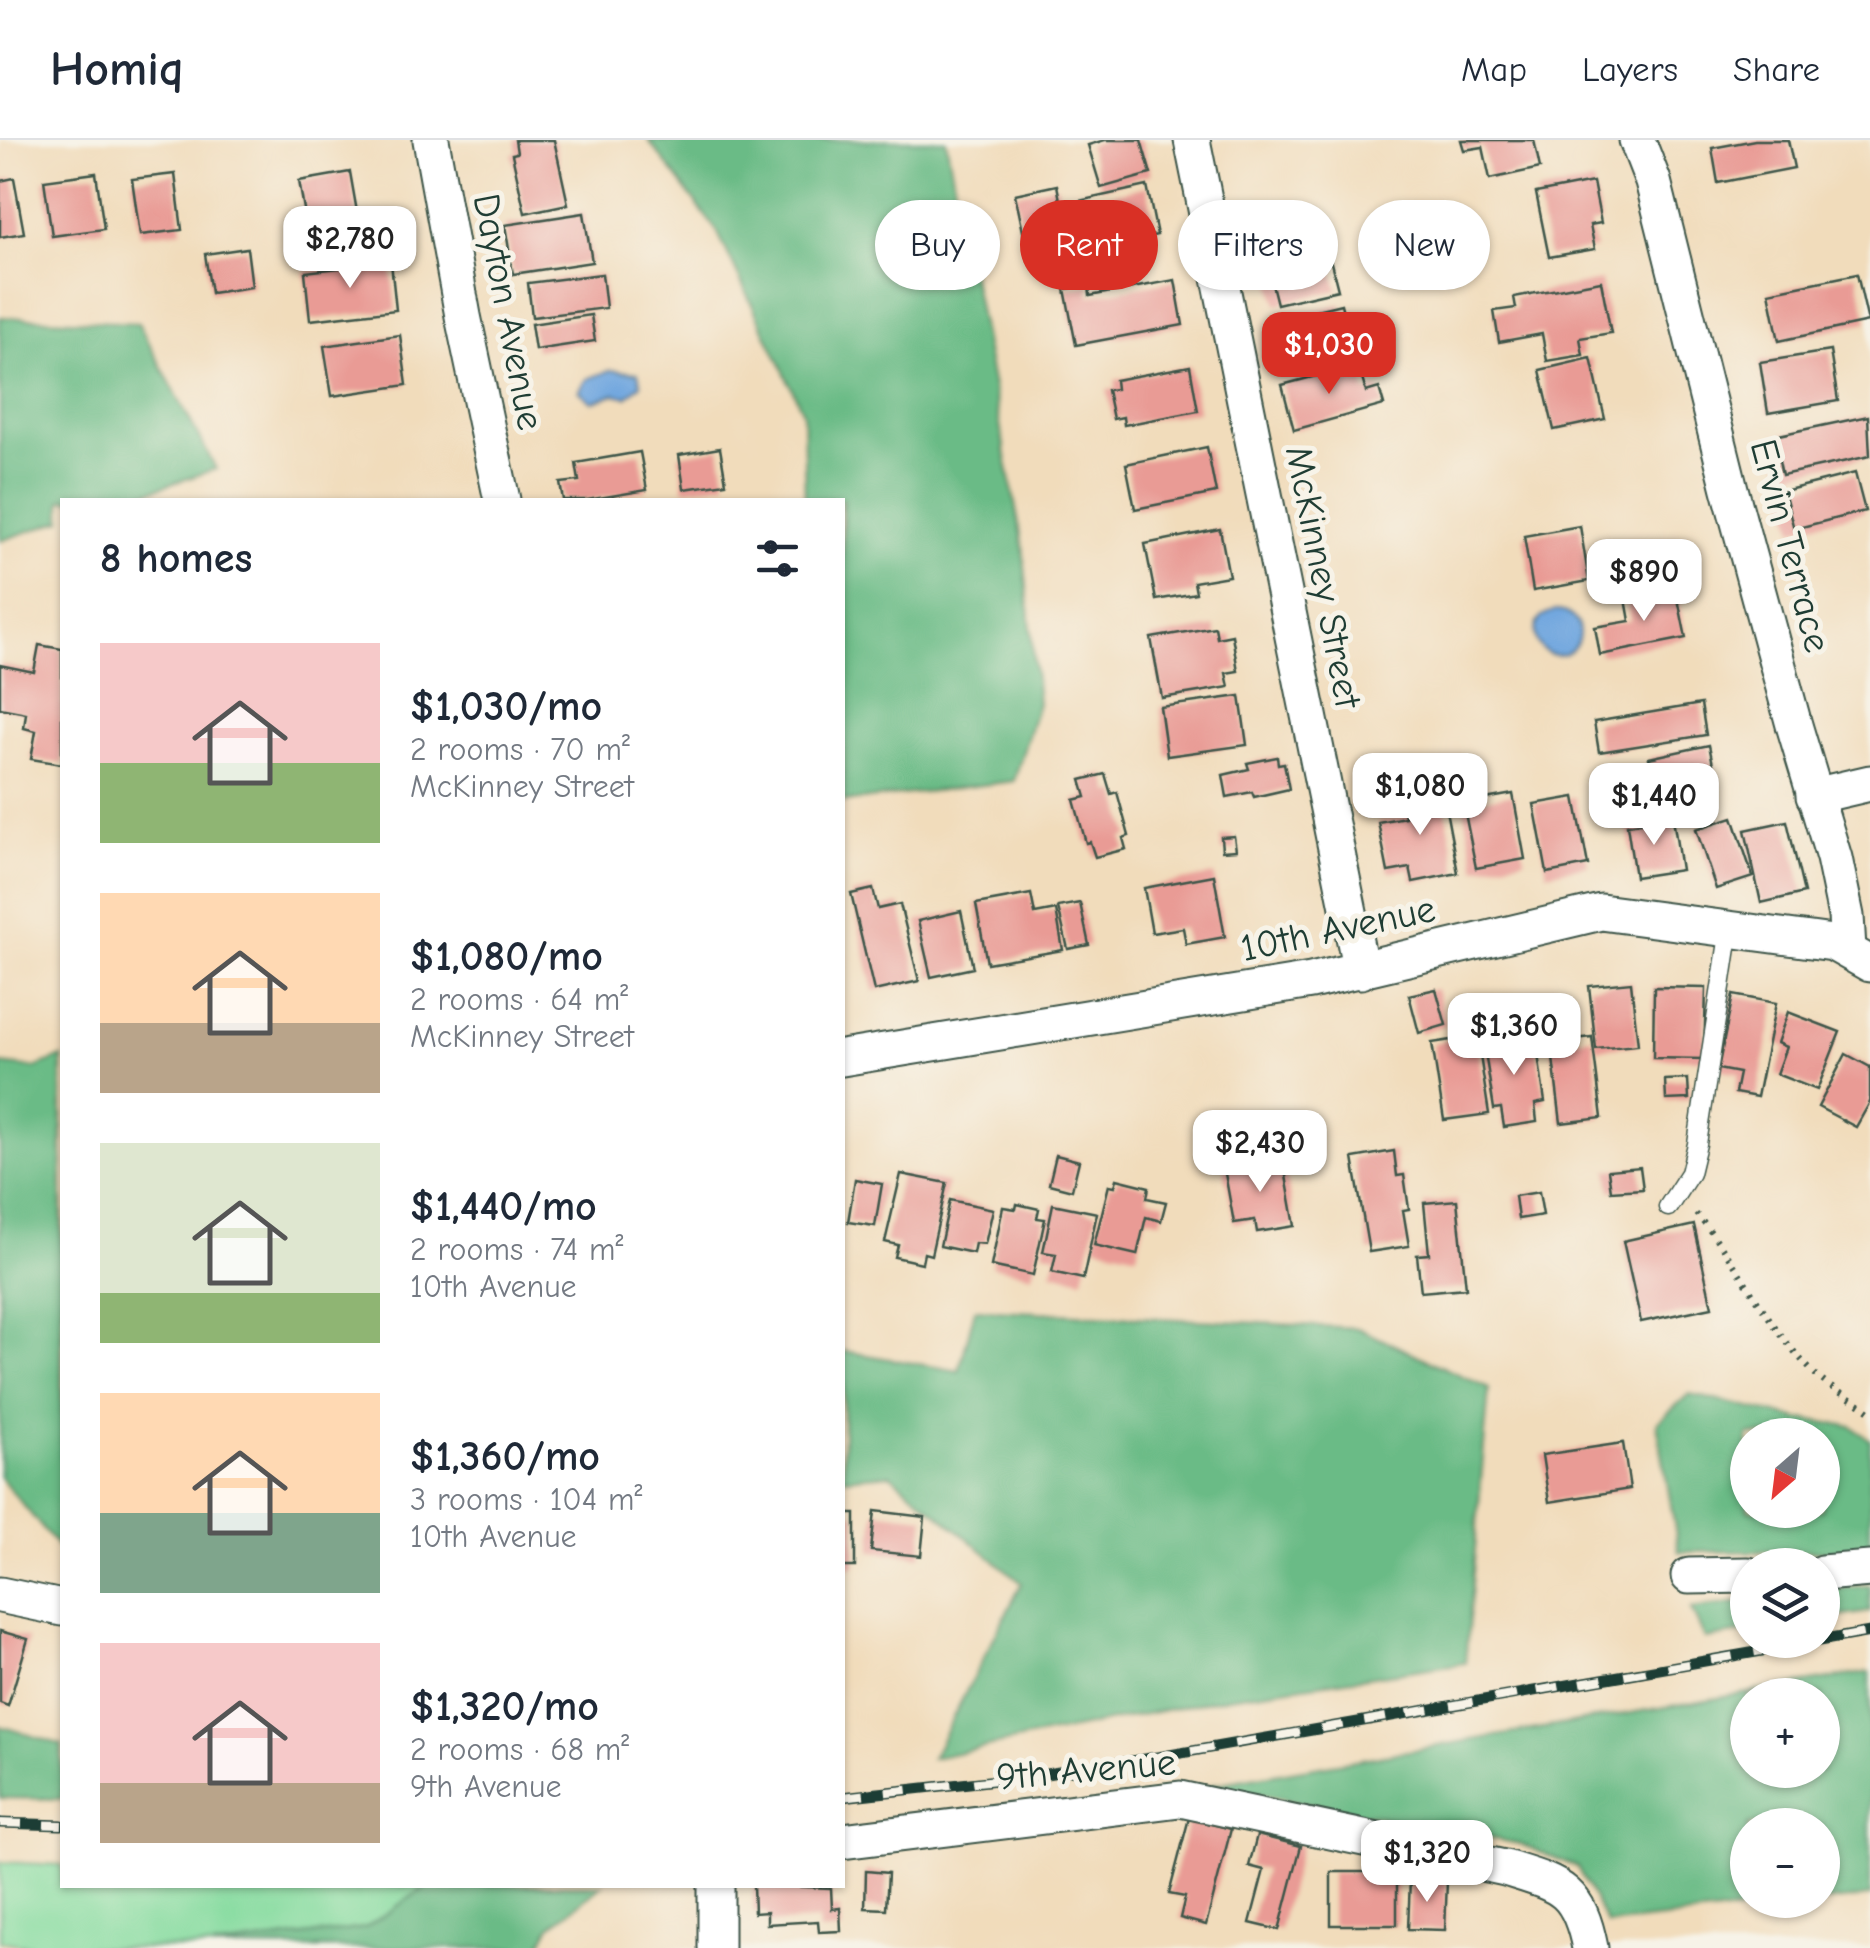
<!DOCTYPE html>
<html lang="en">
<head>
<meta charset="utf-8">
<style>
  body { margin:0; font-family:"Comic Neue",sans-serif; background:#f6f6f7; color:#1f2937; height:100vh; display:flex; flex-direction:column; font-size:38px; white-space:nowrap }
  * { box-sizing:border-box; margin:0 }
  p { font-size:32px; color:#747a83 }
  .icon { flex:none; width:55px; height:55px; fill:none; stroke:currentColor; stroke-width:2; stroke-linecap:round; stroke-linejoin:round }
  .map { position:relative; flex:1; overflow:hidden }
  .sheet { position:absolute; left:60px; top:358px; width:785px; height:1390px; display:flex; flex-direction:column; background:#fff; border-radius:0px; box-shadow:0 2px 8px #0004 }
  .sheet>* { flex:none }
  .banner { position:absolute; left:875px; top:60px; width:845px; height:90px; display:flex; gap:20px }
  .needle { width:65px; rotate:208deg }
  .tools { position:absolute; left:1730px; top:1278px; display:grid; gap:20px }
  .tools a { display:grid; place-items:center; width:110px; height:110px; border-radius:50%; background:#fff; box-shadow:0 2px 8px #0004; font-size:50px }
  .price { position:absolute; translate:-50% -85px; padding:0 22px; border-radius:20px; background:#fff; color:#222; font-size:32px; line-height:65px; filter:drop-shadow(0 2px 5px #0008) }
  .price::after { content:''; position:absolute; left:50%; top:60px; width:30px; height:22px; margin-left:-15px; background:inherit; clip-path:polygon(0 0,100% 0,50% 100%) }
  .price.selected { background:#d93025; color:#fff }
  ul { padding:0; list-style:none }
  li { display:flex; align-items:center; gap:30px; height:250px; padding:0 40px }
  li span { display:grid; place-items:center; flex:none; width:280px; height:200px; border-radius:0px; color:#555 }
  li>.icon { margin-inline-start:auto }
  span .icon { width:120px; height:120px; fill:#fffc; stroke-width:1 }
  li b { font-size:42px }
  h2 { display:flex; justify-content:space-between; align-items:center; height:120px; padding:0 40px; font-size:42px }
  .pill { padding:0 35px; border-radius:45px; background:#fff; box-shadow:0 2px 8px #0004; font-size:35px; line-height:90px }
  .pill.selected { background:#d93025; color:#fff }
  header { display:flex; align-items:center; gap:60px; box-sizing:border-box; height:140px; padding:0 50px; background:#fff; border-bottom:2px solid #e0e1e3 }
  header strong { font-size:48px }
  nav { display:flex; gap:55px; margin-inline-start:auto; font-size:35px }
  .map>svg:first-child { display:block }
  .green { fill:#84db9f; stroke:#528c6a; stroke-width:2.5 }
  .forest { fill:#6bbb86; stroke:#457c5d; stroke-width:2.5; fill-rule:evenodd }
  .water { fill:#72a7df; stroke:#48728a; stroke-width:2.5 }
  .building { fill:#e99b95 }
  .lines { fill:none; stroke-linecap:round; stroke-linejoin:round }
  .service-casing { stroke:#3e5548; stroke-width:21 }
  .minor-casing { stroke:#3e5548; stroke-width:39 }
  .path { stroke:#3e5548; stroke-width:6; stroke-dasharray:2.5 8; stroke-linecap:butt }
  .service { stroke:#fff; stroke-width:18 }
  .minor { stroke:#fff; stroke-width:35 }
  .rail-casing { stroke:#1f3d34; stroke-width:11 }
  .rail { stroke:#f7f3e8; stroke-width:8; stroke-dasharray:22; stroke-linecap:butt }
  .labels { text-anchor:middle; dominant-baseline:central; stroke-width:10; stroke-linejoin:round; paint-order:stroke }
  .street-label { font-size:38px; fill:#1f3d34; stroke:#f7f3e8 }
</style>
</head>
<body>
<header>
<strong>Homiq</strong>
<nav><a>Map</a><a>Layers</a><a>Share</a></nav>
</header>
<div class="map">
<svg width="1870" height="1808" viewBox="0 0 1870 1808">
  <rect width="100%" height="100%" fill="#f7f3e8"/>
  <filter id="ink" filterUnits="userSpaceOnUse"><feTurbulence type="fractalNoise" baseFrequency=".01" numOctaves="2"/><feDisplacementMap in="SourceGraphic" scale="20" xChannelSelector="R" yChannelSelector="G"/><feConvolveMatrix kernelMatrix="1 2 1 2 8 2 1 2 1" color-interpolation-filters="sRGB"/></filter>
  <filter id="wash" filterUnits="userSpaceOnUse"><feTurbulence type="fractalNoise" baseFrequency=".0048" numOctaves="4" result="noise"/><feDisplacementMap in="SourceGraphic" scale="40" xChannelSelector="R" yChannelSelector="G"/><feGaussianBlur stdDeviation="2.25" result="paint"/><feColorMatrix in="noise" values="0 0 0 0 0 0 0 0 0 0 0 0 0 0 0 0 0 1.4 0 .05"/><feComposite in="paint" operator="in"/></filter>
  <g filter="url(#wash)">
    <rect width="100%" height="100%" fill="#f1dcbb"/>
    <polygon class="green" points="0,1722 62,1725 62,1745 429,1745 365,1788 213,1808 39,1808 0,1801"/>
    <g class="forest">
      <polygon points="648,0 946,0 1023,406 1038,563 1014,641 843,662 842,360 805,360 803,272 717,91"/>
      <polygon points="0,177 138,183 216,329 123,360 62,360 62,380 0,401"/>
      <polygon points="62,917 62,1412 0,1337 0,924 35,928"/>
      <polygon points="975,1169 1357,1188 1489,1248 1465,1523 1228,1557 932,1618 1022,1443 890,1334 843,1338 843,1211 959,1231"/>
      <path d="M1689,1254L1798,1279L1852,1286L1870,1300V1411L1679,1412L1657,1283ZM1748,1295H1822V1370H1748Z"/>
      <polygon points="1870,1445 1870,1472 1823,1479 1822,1451"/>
      <polygon points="1747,1461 1747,1492 1705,1499 1691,1469"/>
      <path d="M1870,1532V1757L1607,1785L1577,1727L1520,1704L1210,1645ZM1748,1555H1822V1630H1748ZM1748,1685H1822V1760H1748Z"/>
      <polygon points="0,1586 62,1605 62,1659 0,1658"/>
      <polygon points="429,1745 602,1745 550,1787 539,1808 213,1808 365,1788"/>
    </g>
    <g class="water">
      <polygon points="611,230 638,233 641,244 627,257 614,254 592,262 579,251 587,239"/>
      <circle cx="1557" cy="493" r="22"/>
    </g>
    <g id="blocks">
      <g class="building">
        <polygon points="515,0 554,0 568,64 525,73 512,14 517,13"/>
        <polygon points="1105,0 1141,0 1151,34 1101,48 1088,5"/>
        <polygon points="1461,0 1534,0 1540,28 1490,39 1483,7 1464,10"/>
        <polygon points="1755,0 1788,0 1794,28 1718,43 1712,8"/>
        <polygon points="350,32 360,89 309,98 299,41"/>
        <polygon points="96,33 104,89 52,96 44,40"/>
        <polygon points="175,34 182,90 140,95 132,39"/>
        <polygon points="14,38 24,93 0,97 0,41"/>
        <polygon points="1593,42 1601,83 1590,85 1595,109 1549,117 1536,53"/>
        <polygon points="1057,45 1061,65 1147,46 1157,95 1074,113 1068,86 1024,96 1015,54"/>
        <polygon points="584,73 592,122 513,134 505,85"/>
        <polygon points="1326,103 1338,150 1277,164 1265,117"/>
        <polygon points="247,108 252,147 211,153 205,114"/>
        <polygon points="391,122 396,170 310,180 305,132"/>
        <polygon points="602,134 606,168 532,177 528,143"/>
        <polygon points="1857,134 1868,182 1779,201 1769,152"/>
        <polygon points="1175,140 1183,185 1076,205 1065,149 1089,145 1090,156"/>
        <polygon points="1601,141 1611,193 1580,198 1583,215 1547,221 1542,194 1499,202 1494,171 1516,168 1514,157"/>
        <polygon points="1341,164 1345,180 1359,177 1364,197 1349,201 1351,212 1287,227 1275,180"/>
        <polygon points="591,175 595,201 535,210 531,184"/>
        <polygon points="400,195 407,245 332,256 324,206"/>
        <polygon points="1830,211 1838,261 1768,273 1760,222"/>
        <polygon points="1591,218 1605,279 1554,290 1540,230"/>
        <polygon points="1358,225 1366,252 1379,248 1384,265 1294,290 1282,245"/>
        <polygon points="1190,226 1198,271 1124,285 1123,277 1113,279 1107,250 1116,249 1115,240"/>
        <polygon points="1868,276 1870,316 1782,335 1774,296"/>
        <polygon points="1207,307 1216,353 1135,369 1126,324"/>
        <polygon points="720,308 726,343 684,349 679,315"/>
        <polygon points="640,312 647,350 587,360 563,360 560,343 579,341 576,323"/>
        <polygon points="1855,333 1865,371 1794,389 1784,351"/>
        <polygon points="1580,386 1589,441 1533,451 1524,396"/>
        <polygon points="1220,389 1229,436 1194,442 1196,453 1156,460 1145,404"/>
        <polygon points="1676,449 1686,498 1600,515 1595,487 1630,481 1626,459"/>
        <polygon points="1215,487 1217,498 1232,495 1238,531 1226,533 1229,547 1162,558 1151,498"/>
        <polygon points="39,505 62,509 62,624 31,619 36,591 24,588 26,573 0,568 0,525 34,532"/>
        <polygon points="1240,556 1247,605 1167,616 1160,567"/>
        <polygon points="1701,564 1706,595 1599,612 1594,582"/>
        <polygon points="1709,605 1719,653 1659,666 1649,618"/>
        <polygon points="1277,617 1278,624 1284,623 1289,649 1254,657 1252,652 1227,657 1223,635 1249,629 1247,623"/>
        <polygon points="1105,634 1111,654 1117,652 1129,696 1123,698 1126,709 1095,717 1090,702 1086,703 1074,660 1086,657 1081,640"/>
        <polygon points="1442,649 1458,733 1413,742 1410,728 1388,732 1378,682 1405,677 1402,657"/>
        <polygon points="1513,654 1525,719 1476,728 1463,663"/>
        <polygon points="1575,657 1588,725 1547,733 1534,664"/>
        <polygon points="1733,677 1753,737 1716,749 1696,689"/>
        <polygon points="1673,678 1681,730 1635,737 1627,685"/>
        <polygon points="1787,681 1804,753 1761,763 1745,690"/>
        <polygon points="1234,696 1236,710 1222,711 1221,697"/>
        <polygon points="1214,735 1225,797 1186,804 1183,788 1152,793 1144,748"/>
        <polygon points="873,749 878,769 900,764 919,841 874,851 851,754"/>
        <polygon points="1031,754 1035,774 1056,770 1063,810 987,823 976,764"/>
        <polygon points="1080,763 1089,805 1068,809 1058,767"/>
        <polygon points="961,771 973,828 931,837 918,781"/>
        <polygon points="1631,842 1638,905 1596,909 1589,846"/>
        <polygon points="1654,847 1706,848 1704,919 1653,918"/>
        <polygon points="1436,849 1446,885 1419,893 1409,855"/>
        <polygon points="1733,855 1776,863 1757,957 1735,953 1739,933 1718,929"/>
        <polygon points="1788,872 1840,892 1817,950 1776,934 1786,907 1777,903"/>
        <polygon points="1517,891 1518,903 1536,901 1545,962 1535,964 1537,982 1504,987 1501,968 1494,969 1484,906 1489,905 1488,896"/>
        <polygon points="1477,896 1489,974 1444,980 1432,903"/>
        <polygon points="1592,897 1602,978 1561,983 1551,902"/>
        <polygon points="1846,914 1870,927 1870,962 1856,987 1818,967"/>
        <polygon points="1688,939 1689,959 1666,960 1665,940"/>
        <polygon points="1394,1011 1397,1036 1404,1035 1409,1069 1403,1070 1409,1106 1369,1112 1353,1018"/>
        <polygon points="1056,1015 1079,1021 1072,1050 1049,1044"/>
        <polygon points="1283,1019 1295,1086 1257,1092 1255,1080 1234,1083 1224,1028"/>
        <polygon points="1640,1027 1643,1049 1611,1051 1608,1030"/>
        <polygon points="901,1034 947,1043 931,1115 924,1113 922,1123 895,1117 898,1105 885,1102"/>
        <polygon points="855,1039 882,1044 875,1086 848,1082"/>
        <polygon points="1117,1039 1149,1047 1147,1058 1166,1062 1161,1081 1146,1077 1137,1115 1094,1105 1109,1045 1115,1046"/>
        <polygon points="1539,1052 1543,1075 1518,1079 1515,1056"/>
        <polygon points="950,1060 993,1069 985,1104 975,1103 973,1113 940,1106"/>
        <polygon points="1457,1060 1466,1148 1421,1152 1417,1115 1429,1114 1424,1063"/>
        <polygon points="1017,1064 1039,1069 1037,1078 1045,1079 1033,1135 991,1126 1003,1067 1016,1069"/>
        <polygon points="1053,1064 1097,1073 1083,1139 1052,1132 1056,1114 1043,1112"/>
        <polygon points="1694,1085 1712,1167 1641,1182 1623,1101"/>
        <polygon points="1623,1303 1630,1349 1549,1362 1542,1315"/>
        <polygon points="875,1371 925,1377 921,1416 871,1411"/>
        <rect x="842" y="1374" width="13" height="53"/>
        <polygon points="0,1491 28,1499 8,1566 0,1563"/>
        <polygon points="1189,1678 1231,1689 1206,1785 1180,1778 1185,1757 1169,1754"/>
        <polygon points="1257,1695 1301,1706 1279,1790 1250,1783 1264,1730 1249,1726"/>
        <polygon points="866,1731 888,1733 886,1769 865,1768"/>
        <rect x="1331" y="1732" width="66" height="53"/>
        <polygon points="1410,1739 1447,1741 1445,1790 1408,1789"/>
        <polygon points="753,1745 831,1748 832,1769 840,1768 841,1791 819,1792 818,1781 767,1784 767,1772 754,1773"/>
      </g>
    </g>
  </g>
  <g filter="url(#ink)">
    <use href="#blocks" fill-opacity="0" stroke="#3e5548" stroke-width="2.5"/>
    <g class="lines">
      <defs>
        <polyline id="service" points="1668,1067 1690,1033 1697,1004 1730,788"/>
        <g id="minor">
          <polyline points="431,0 463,176 502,360"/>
          <polyline points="1192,0 1361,831"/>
          <polyline points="1637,0 1653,41 1730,349 1794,585 1834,718 1846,776 1848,809"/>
          <polyline points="1814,656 1870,643"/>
          <polyline points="842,918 1311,841 1601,772 1833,803 1870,824"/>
          <polyline points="1822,1433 1870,1429"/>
          <polyline points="1689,1436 1748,1435"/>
          <polyline points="0,1455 62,1468"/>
          <path d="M842,1701L1180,1659L1505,1728C1559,1745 1578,1747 1590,1808"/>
          <polyline points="716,1745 716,1808"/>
        </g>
      </defs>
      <use href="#service" class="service-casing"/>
      <use href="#minor" class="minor-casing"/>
      <path class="path" d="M1696,1074C1741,1125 1768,1190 1818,1237C1833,1251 1854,1259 1870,1271"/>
      <use href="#service" class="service"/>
      <use href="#minor" class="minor"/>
      <defs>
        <g id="rail">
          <polyline points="842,1657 1033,1636 1164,1616 1870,1492"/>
          <polyline points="0,1683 62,1685"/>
        </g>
      </defs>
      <use href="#rail" class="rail-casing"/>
      <use href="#rail" class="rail"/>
    </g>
  </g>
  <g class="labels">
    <g class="street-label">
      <text transform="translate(508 172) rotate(79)">Dayton Avenue</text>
      <text transform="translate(1790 406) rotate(75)">Ervin Terrace</text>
      <text transform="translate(1323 437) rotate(79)">McKinney Street</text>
      <text transform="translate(1338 789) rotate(-12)">10th Avenue</text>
      <text transform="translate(1086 1630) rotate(-5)">9th Avenue</text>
    </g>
  </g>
</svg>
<div class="tools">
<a><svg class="needle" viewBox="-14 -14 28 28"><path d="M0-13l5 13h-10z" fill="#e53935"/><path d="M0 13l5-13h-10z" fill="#747a83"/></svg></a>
<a><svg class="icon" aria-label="layers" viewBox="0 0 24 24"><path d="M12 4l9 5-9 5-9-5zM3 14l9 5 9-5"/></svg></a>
<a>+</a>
<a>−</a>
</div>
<b class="price" style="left:350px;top:151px">$2,780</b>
<b class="price selected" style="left:1329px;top:257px">$1,030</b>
<b class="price" style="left:1644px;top:484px">$890</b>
<b class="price" style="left:1420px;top:698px">$1,080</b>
<b class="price" style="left:1654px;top:708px">$1,440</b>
<b class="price" style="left:1514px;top:938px">$1,360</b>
<b class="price" style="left:1260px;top:1055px">$2,430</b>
<b class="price" style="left:1427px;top:1765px">$1,320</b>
<div class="banner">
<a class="pill">Buy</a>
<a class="pill selected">Rent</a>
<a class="pill">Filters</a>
<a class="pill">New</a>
</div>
<section class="sheet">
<h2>8 homes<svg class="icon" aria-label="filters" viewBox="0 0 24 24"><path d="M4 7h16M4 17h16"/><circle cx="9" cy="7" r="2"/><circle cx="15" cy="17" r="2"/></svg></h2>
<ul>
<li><span style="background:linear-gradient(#f6c9c9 60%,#8fb573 0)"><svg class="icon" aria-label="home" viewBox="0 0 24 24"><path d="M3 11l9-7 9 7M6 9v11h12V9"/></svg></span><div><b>$1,030/mo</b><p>2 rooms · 70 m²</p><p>McKinney Street</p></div></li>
<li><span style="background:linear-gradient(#ffd9b3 65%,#b9a48a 0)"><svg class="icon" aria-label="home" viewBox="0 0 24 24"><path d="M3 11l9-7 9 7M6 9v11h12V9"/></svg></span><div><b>$1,080/mo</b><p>2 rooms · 64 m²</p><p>McKinney Street</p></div></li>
<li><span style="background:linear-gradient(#dfe7d0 75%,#8fb573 0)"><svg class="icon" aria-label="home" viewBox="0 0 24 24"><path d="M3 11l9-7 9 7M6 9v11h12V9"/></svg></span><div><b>$1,440/mo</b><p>2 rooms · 74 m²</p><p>10th Avenue</p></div></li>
<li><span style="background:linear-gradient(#ffd9b3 60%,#7fa58c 0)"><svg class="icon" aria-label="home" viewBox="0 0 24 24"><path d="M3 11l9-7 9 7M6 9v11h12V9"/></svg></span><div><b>$1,360/mo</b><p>3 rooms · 104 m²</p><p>10th Avenue</p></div></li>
<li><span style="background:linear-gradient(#f6c9c9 70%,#b9a48a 0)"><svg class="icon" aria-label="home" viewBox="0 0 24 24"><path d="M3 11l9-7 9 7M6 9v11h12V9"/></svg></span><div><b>$1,320/mo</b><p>2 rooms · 68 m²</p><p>9th Avenue</p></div></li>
</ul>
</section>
</div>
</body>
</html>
